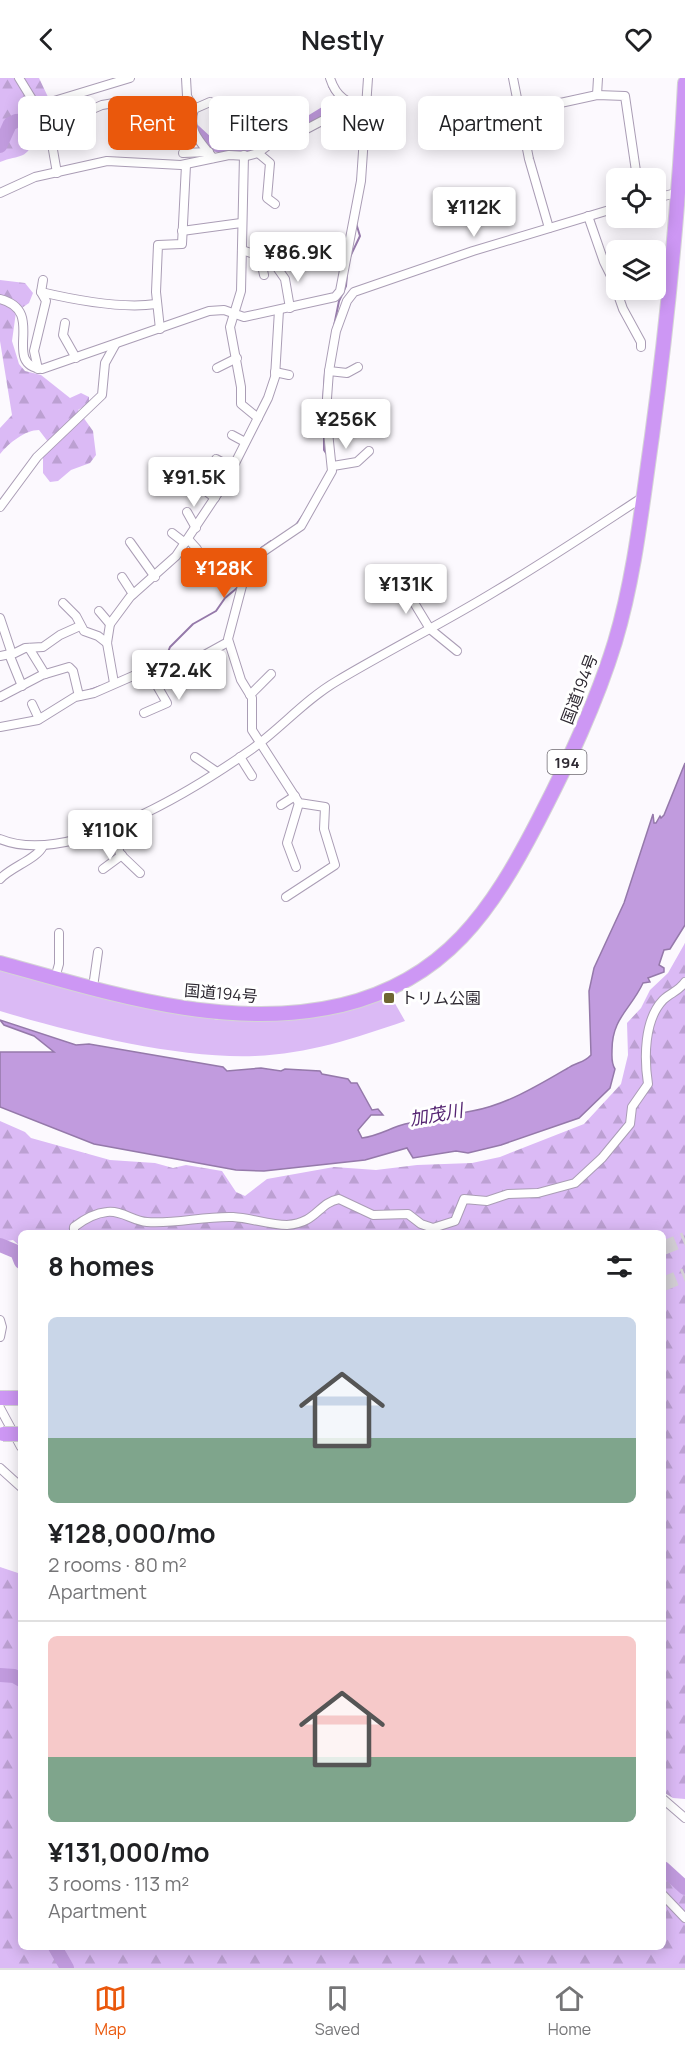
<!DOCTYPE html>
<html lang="en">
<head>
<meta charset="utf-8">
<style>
  body { margin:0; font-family:Manrope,"Noto Sans JP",sans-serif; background:#f6f6f6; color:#202124; height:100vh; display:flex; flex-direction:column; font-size:22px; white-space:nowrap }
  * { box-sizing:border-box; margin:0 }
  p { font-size:20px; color:#757577 }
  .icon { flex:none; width:33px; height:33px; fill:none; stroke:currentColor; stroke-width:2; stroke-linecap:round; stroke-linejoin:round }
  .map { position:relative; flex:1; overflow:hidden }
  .panel { position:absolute; left:18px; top:1152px; width:648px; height:720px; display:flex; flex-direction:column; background:#fff; border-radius:9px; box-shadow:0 3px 15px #0003 }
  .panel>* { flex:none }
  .hud { position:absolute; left:18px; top:18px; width:650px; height:54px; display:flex; gap:12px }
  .fabs { position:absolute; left:606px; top:90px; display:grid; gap:12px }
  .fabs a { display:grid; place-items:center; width:60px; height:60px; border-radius:9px; background:#fff; box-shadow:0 3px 15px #0003; font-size:30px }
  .price { position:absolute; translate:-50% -51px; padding:0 14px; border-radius:6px; background:#fff; color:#222; font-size:20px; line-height:39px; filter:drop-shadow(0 2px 3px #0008) }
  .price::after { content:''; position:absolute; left:50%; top:36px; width:18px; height:14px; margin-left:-9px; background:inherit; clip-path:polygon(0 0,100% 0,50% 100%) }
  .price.current { background:#ea580c; color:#fff }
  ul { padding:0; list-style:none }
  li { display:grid; align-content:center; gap:12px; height:318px; padding:0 30px }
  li+li { border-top:2px solid #e0e0e0 }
  li span { display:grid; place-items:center; height:186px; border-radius:9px; color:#555 }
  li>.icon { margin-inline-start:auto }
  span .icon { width:108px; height:108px; fill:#fffc; stroke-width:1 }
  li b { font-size:26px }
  h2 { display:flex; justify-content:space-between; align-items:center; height:72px; padding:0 30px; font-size:26px }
  .tag { padding:0 21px; border-radius:9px; background:#fff; box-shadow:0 3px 15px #0003; font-size:21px; line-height:54px }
  .tag.current { background:#ea580c; color:#fff }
  header { display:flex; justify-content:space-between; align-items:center; height:78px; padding:0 30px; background:#fff; font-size:27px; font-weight:600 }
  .menu { display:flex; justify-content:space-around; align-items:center; height:84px; border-top:2px solid #e0e0e0; background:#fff; font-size:16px; color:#757577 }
  .menu a { display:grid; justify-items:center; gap:3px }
  .menu .current { color:#ea580c }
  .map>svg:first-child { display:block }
  .green { fill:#dbbaf5 }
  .forest { fill:url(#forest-firs) }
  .water { fill:#c19bde; stroke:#9579aa; stroke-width:1.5 }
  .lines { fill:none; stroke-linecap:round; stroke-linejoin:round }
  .stream { stroke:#9579aa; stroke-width:2 }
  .river { stroke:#c19bde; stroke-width:14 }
  .highway-tunnel { stroke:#d3cfd5; stroke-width:14; stroke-dasharray:14 7; stroke-linecap:butt }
  .street-casing { stroke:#aa9db5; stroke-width:10 }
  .highway-casing { stroke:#d5d4d6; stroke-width:16 }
  .street { stroke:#fff; stroke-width:8 }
  .highway { stroke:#cd97f4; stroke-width:14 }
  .highway-bridge-casing { stroke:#d5d4d6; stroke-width:16; stroke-linecap:butt }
  .highway-bridge { stroke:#cd97f4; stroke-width:14 }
  .poi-dot { fill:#6e6532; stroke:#fff; stroke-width:2 }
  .labels { text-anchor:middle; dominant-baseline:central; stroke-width:6; stroke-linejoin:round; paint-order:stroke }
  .shield { fill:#fff; stroke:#6d6970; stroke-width:1.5 }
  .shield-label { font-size:15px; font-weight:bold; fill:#2e2932 }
  .street-label { font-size:16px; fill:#2e2932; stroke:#fff }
  .poi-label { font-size:16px; fill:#2e2932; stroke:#fff; text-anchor:start }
  .water-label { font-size:18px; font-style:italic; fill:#552572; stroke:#fff }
</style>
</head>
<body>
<header><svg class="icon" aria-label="back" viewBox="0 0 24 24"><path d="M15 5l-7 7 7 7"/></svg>Nestly<svg class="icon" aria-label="heart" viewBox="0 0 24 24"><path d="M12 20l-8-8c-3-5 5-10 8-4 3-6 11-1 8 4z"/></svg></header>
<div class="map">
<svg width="685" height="1890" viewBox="0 0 685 1890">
  <defs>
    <pattern id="forest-firs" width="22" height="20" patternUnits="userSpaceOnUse" patternTransform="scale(1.5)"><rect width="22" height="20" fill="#dbbaf5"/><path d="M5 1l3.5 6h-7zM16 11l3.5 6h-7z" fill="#bca0d2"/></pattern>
  </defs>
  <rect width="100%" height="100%" fill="#fcf9fe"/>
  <path class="green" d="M0,891L218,942L305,939L345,933L384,920L393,922L405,943C356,960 307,976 255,978C179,981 73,955 0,933Z"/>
  <g class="forest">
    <path d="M0,0H39L48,19L31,31L25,47L35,57C28,83 20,76 0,84Z"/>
    <path d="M0,202L25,205L33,215L29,225L16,234L12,263L19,286L25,293L41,297L70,320L81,315L89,319V325L78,332L93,353L96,377L90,385L71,392L58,403L50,404L43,395V379L52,369L39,352C25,352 9,365 0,376V350L12,337L0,263Z"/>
    <polygon points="685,865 685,1721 673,1720 663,1714 663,1155 21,1155 21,1169 13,1162 0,1164 0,1043 25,1054 31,1060 110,1082 155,1085 173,1090 186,1087 222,1093 236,1114 245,1118 267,1101 334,1089 376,1092 417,1087 472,1085 500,1079 584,1046 621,1006 628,977 627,945 641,930 650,912 668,895"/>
    <polygon points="0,1489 21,1496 21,1869 663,1869 663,1798 685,1817 685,1890 0,1890"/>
  </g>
  <path class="water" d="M685,685V847L670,871L664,872L659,887L664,890V894L648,900L650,904L643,905C631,931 612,940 612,972C612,979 611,985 615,991L610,1010L579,1040L501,1067L468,1075L456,1073L413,1080L407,1070L365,1082L264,1093L236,1092L94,1066L0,1029V974H54L34,958L4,947L0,942L76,967L89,966L223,989L227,993L261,990L281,993L285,991L320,993L322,996L348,1001L351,1005H357L372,1032L378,1031L383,1037H371L358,1052L362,1060C378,1058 390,1050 405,1046C428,1041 450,1037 472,1033C506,1027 539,1007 568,990C577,984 584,985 591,977L589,913L594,890L624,825L653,736L654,745H656L660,738L661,740L664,737Z"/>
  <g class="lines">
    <g class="stream">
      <path d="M329,8C336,25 357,29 362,46"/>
      <polyline points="352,138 358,99"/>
      <polyline points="349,181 360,158 356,145"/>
      <polyline points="330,268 339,223 346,208 347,196"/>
      <polyline points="323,325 325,295"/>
      <polyline points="324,346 324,372 328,378"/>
      <polyline points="296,447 303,437"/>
      <polyline points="261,470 271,463"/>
      <polyline points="153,585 166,579 170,569 193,546 216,533 225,520 237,510 249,487"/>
      <polyline points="87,613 101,608"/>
      <polyline points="60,624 76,615"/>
    </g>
    <g class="river">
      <polyline points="161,42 182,42 207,65 245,73 311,44 342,25"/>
      <polyline points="0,68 10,46 16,43 57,40"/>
      <polyline points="0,1167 17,1174 21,1184"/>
      <polyline points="0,1597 14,1598 21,1602"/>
      <polyline points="663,1790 685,1810"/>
      <polyline points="55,1869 67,1890"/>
    </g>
    <g class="highway-tunnel">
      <polyline points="663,1170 685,1161"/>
      <polyline points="663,1206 685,1197"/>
    </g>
    <defs>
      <g id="street">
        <polyline points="19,0 49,49 57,95"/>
        <polyline points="186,0 187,18 194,31"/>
        <path d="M330,0C336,19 347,26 367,29"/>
        <polyline points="513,0 529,81 549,150"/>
        <polyline points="597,17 598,0"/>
        <polyline points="54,23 130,0"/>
        <path d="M210,24L194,31C187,54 201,64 213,80"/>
        <polyline points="519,34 597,17 625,18 637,100"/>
        <polyline points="41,37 81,36 102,27 114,25 152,40 179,37 192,41"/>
        <polyline points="183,75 209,74"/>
        <polyline points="258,75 270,85 267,120 275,126"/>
        <polyline points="244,77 241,213 230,249 241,309 241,326 258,340"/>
        <polyline points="0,115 35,99 107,83 181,87 229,77 247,78 258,75 271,65 297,56 352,27"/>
        <polyline points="656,120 680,114"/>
        <polyline points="588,138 604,184 616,208"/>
        <polyline points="182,153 241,145"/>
        <polyline points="242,172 260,178 264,197"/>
        <polyline points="278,191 285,201 290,230"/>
        <polyline points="656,202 665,200 666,193"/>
        <polyline points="616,211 623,231 641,264 641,269"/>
        <path d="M41,214C75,222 121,231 156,226"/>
        <path d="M0,221C48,233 0,286 42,291L209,233L224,232L244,239L335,219L340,213L361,103L368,0"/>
        <polyline points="65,245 63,257 76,280"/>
        <polyline points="160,251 156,214 158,167 182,166 186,87"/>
        <polyline points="217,290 237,280"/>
        <polyline points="38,291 34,273 46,223 41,214 43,202"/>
        <polyline points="329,293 347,295 358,289"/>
        <polyline points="275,294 289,297"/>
        <polyline points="232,357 245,364"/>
        <polyline points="216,381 233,390"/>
        <polyline points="333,388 357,384 369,373"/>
        <polyline points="209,390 226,403"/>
        <polyline points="202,410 215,420"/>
        <polyline points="0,429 37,379 102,317 105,285 115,267"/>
        <polyline points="187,434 196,450"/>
        <polyline points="172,455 185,465"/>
        <polyline points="188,461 197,471"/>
        <polyline points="130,464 155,499"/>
        <polyline points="402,491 395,503 397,509 410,518 430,551 457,573"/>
        <polyline points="122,499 133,516"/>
        <polyline points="63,525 76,538 84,553 98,558 107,565"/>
        <polyline points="99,533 110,546"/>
        <polyline points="0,540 12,576"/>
        <polyline points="29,570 45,596"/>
        <polyline points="9,576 22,608"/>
        <polyline points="0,578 15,575 25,570 43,569 60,557 80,548"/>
        <polyline points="114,605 107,565 110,546 130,519 176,478 226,403 268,320 275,299 279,232"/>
        <polyline points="250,617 271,596"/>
        <polyline points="0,619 42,597 69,589 73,593 79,618"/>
        <polyline points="32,626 39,641"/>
        <polyline points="144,635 167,625 148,592"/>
        <polyline points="0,649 38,642 75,619 94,615 158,587 179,591 228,564"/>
        <polyline points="195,679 217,694"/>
        <polyline points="240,679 252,698"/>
        <polyline points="281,727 295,718"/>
        <polyline points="105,751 114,756 120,776 140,795"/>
        <path d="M0,761C70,790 195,711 252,671C281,650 306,621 337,603C389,572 443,545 494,514C545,484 594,451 643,419"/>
        <polyline points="296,789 287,765 299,725"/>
        <polyline points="103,791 122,777"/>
        <path d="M0,801C11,789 37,781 43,768"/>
        <polyline points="286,819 335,787 324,751 325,729 299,725 252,652 252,620 241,602 228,561 242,508 254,484 264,473 301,448 332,393 326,334 329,293 336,253 347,223 354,214 473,173 616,130"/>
        <polyline points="55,900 59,886 59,855"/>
        <polyline points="93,909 98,874"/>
        <path d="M74,1155V1149C83,1142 96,1135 107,1134C121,1132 133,1143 147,1144C177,1146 203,1138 233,1139C251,1140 269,1147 287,1147C317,1145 318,1125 339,1121L373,1137L408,1136L421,1146L433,1150L455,1143L464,1121L487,1123L508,1116L538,1115L575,1105L602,1080L630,1046L632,1029L648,1006C644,980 644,942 663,922C670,915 679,913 685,904"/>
        <polyline points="0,1242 2,1249 0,1259"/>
        <polyline points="0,1330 21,1369"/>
        <polyline points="0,1390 21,1409"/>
        <polyline points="663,1721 685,1740"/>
        <polyline points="663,1817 685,1840"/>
      </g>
      <g id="highway">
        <path d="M0,885C109,915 228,954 342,927C446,902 492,832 538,743C568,685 596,626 615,564C635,497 642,427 652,358C668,240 679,124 685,5"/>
        <polyline points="0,1320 21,1320"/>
      </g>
    </defs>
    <use href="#street" class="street-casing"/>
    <use href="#highway" class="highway-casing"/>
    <use href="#street" class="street"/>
    <use href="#highway" class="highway"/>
    <defs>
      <polyline id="highway-bridge" points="3,1356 21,1356"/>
    </defs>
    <use href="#highway-bridge" class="highway-bridge-casing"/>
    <use href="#highway-bridge" class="highway-bridge"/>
  </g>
  <rect class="poi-dot" x="383" y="914" width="12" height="12" rx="3"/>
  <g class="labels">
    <rect class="shield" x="547.5" y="672" width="39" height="24" rx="4.5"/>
    <g class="shield-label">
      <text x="567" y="684">194</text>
    </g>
    <g class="street-label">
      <text transform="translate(579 611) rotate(-69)">国道194号</text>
      <text transform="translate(221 915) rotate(5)">国道194号</text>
    </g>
    <g class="poi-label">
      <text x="401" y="920">トリム公園</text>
    </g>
    <g class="water-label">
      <text transform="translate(436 1036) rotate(-10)">加茂川</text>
    </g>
  </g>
</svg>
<div class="fabs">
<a><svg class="icon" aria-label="locate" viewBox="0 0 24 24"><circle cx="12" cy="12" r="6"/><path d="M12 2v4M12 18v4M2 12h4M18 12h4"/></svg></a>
<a><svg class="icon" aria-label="layers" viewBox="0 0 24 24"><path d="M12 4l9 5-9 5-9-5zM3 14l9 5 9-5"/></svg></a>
</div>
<b class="price" style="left:474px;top:160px">¥112K</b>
<b class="price" style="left:298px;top:205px">¥86.9K</b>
<b class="price" style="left:346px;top:372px">¥256K</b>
<b class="price" style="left:194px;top:430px">¥91.5K</b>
<b class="price current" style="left:224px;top:521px">¥128K</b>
<b class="price" style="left:406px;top:537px">¥131K</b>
<b class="price" style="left:179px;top:623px">¥72.4K</b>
<b class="price" style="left:110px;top:783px">¥110K</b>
<div class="hud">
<a class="tag">Buy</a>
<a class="tag current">Rent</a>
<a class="tag">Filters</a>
<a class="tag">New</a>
<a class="tag">Apartment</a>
</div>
<section class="panel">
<h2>8 homes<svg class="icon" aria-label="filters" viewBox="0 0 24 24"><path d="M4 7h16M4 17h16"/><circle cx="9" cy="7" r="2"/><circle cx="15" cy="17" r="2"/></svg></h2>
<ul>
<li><span style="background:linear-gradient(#c9d6e8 65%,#7fa58c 0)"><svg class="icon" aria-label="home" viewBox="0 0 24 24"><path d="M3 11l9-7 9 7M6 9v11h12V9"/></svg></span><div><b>¥128,000/mo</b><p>2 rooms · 80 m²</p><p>Apartment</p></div></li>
<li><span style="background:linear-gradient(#f6c9c9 65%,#7fa58c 0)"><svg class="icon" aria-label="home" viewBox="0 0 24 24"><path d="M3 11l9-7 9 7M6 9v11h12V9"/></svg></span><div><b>¥131,000/mo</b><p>3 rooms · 113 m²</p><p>Apartment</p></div></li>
</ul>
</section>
</div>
<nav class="menu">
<a class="current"><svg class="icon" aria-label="map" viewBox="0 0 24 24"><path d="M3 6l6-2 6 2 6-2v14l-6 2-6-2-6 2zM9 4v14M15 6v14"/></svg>Map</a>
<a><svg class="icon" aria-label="saved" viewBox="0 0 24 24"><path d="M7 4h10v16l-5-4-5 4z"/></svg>Saved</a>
<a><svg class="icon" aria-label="home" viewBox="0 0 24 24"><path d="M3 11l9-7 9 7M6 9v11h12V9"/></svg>Home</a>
</nav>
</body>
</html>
